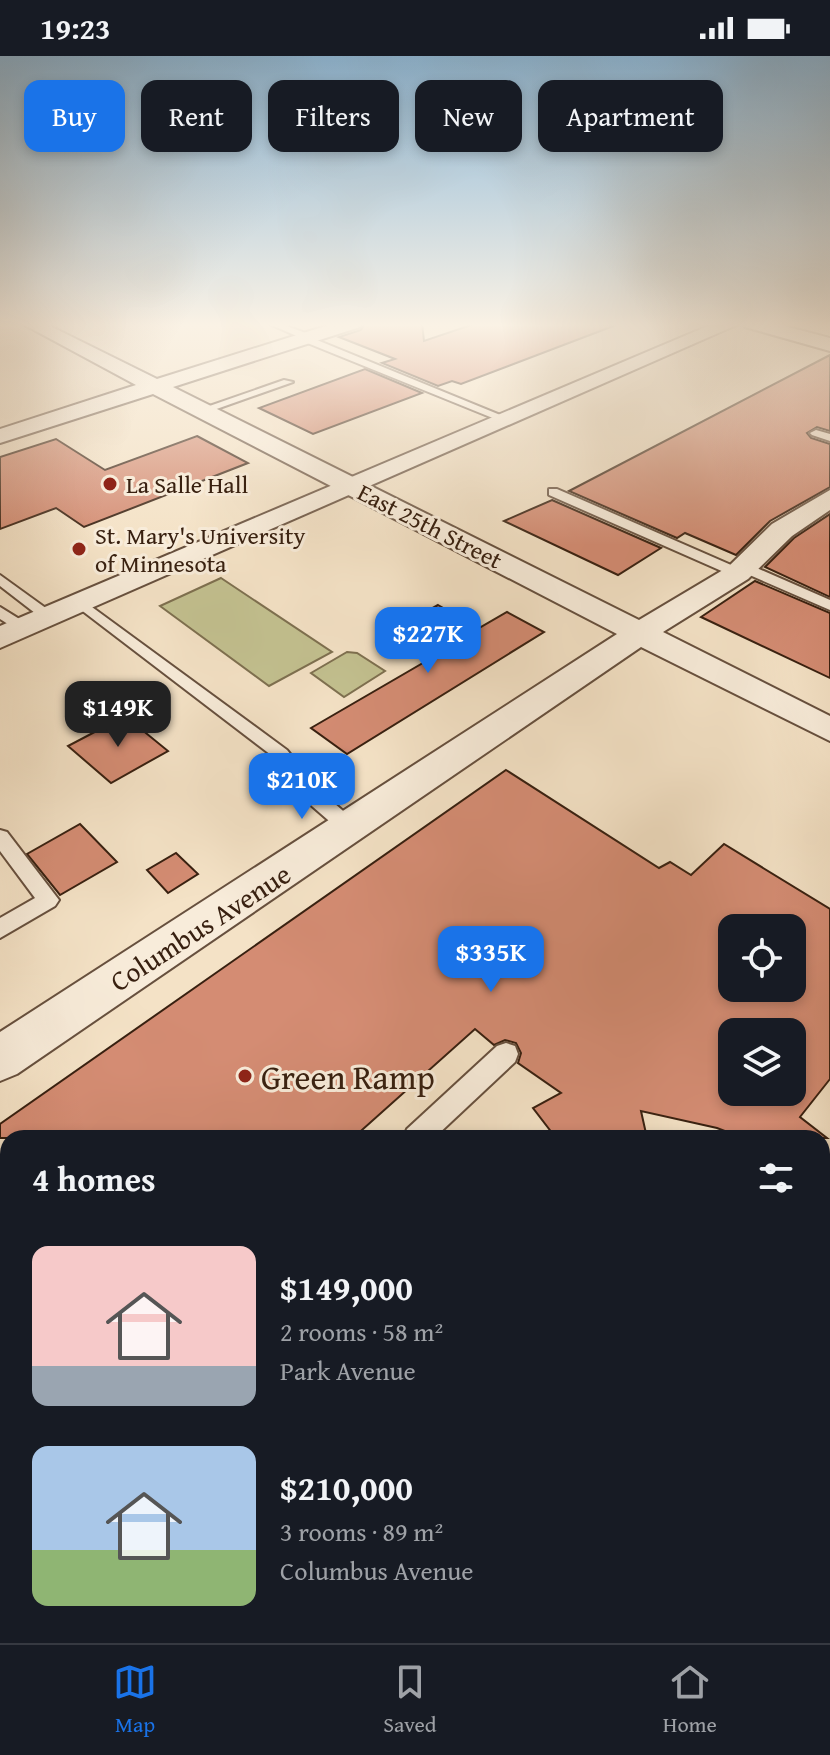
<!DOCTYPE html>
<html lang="en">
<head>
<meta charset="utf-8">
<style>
  body { margin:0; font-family:"Gentium Book Plus",serif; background:#242831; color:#f1f3f6; height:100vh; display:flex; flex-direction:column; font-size:30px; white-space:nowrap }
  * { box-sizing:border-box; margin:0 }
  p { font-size:26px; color:#9ea1a6 }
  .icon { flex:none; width:44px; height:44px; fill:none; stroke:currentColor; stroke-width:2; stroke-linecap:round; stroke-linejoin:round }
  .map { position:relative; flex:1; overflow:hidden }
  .panel { position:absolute; left:0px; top:1074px; width:830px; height:514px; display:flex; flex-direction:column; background:#171b24; border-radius:24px 24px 0 0; box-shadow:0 4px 12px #0003 }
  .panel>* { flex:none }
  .top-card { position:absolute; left:24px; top:24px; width:782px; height:72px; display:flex; gap:16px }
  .buttons { position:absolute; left:718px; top:858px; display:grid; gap:16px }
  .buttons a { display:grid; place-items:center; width:88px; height:88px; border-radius:16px; background:#171b24; box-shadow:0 4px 12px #0003; font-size:40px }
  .price { position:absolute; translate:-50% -68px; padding:0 18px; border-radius:16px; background:#1a73e8; color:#fff; font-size:26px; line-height:52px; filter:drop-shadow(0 2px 4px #0008) }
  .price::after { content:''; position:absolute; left:50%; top:48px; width:24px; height:18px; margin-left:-12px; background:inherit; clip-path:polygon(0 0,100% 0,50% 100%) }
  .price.active { background:#222; color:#fff }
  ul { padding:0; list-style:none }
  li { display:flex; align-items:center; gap:24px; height:200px; padding:0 32px }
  li span { display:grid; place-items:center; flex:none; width:224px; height:160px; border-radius:16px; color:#555 }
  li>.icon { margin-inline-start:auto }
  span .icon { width:96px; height:96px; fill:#fffc; stroke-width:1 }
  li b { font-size:34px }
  h2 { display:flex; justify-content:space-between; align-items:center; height:96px; padding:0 32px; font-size:34px }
  .chip { padding:0 28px; border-radius:16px; background:#171b24; box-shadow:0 4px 12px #0003; font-size:28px; line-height:72px }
  .chip.active { background:#1a73e8; color:#fff }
  .status { display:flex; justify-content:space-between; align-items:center; height:56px; padding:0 40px; background:#171b24; direction:ltr }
  .status svg { height:22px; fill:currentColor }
  .tabs { display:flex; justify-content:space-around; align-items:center; height:112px; border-top:2px solid #363941; background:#171b24; font-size:22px; color:#9ea1a6 }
  .tabs a { display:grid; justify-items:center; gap:4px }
  .tabs .active { color:#1a73e8 }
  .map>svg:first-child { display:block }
  .green { fill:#c3c190; stroke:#7e7050; stroke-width:2 }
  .building { fill:#d48c73; stroke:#382010; stroke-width:2; fill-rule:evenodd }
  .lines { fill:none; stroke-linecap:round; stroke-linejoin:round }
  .service-casing { stroke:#67503e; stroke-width:4 }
  .minor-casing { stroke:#67503e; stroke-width:4 }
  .tertiary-casing { stroke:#67503e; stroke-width:4 }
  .service { fill:#f8ecda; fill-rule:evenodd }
  .minor { fill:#f8ecda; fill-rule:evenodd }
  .tertiary { fill:#f8ecda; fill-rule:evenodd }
  .poi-dot { fill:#8f2418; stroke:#f8ecda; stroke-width:3 }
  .labels { text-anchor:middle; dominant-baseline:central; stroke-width:6; stroke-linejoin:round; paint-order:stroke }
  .far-poi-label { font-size:24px; fill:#382010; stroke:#f8ecda; text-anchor:start }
  .far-street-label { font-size:24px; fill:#382010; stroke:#f8ecda }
  .street-label { font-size:28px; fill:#382010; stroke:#f8ecda }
  .near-poi-label { font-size:34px; fill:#382010; stroke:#f8ecda; text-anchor:start }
</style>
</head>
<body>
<div class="status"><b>19:23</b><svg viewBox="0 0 49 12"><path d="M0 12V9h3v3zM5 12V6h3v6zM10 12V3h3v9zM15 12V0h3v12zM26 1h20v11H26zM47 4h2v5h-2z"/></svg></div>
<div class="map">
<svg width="830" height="1587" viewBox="0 0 830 1587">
  <rect width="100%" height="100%" fill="#f4e2c6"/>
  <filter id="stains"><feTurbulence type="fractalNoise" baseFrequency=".0025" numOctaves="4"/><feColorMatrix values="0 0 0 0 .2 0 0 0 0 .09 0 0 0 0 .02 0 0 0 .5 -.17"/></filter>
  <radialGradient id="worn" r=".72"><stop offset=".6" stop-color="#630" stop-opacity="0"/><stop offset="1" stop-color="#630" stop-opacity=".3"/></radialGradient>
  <g class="green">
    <polygon points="221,522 332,596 269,630 160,550"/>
    <polygon points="347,596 357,597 385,615 344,641 311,617"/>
  </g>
  <g class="building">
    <polygon points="365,267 422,267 424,285 477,267 616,269 461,328 452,325 438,330 382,307 395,303 339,281 361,274"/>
    <polygon points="830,299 830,375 817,371 807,377 811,382 830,388 830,431 770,465 736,499 685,477 677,482 569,435"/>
    <polygon points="365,313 422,337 313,378 259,352"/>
    <polygon points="197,380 248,407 84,471 56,452 0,473 0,401 56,383 105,414"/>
    <polygon points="552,444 661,492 618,519 504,465"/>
    <polygon points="830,458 830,541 765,511 794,482"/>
    <polygon points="755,525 830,557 830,622 701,561"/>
    <polygon points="438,549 479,572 507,556 544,576 347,698 311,672 452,590 409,565"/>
    <polygon points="125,660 168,695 111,727 68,690"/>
    <path d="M506,714L659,812L670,806L691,819L724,788L830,853V1023L800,1061L827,1082H743L717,1072L641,1055L647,1082H556L533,1052L561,1037L518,1007L521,997L516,987L505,984L494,989L475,973L353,1082H0V1068ZM732,872H792V932H732ZM732,976H792V1036H732Z"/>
    <polygon points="80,768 117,806 60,839 27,798"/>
    <polygon points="176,797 198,818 168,837 147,814"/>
  </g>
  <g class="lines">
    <defs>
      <g id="service">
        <polygon points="267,267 279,267 311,279 312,282 515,365 505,367 300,284 299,281"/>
        <polygon points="284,324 293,326 208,356 198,354"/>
        <polygon points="816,374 830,378 830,385 812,379 810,377"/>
        <polygon points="549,433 557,433 738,512 750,509 830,544 830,554 745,517 733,520 549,439"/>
        <polygon points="0,519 54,558 54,564 44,564 0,530"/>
        <polygon points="81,543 287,694 319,734 357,767 360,772 357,777 343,777 305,744 275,702 76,550 76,544"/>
        <polygon points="0,551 29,569 29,575 19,575 0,563"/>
        <polygon points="0,774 7,776 59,844 55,850 0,882 0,862 35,842 0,795"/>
        <polygon points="506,987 515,990 518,998 515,1006 434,1082 403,1082 407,1073 497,990"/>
        <polygon points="822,1159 830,1162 830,1193 822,1190"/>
        <polygon points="8,1445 8,1483 0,1486 0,1448"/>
        <polygon points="822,1534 830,1538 830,1576 822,1572"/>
      </g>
      <polygon id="minor" points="21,267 44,267 157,323 335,267 362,267 360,271 173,331 639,564 728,511 772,468 830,434 830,454 792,480 748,523 663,576 830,660 830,685 641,591 17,1018 0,1025 0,976 617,578 153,338 0,387 0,373 136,329"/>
      <g id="tertiary">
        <polygon points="715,267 741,267 0,592 0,570"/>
        <polygon points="742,267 773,267 830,282 830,295 745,271"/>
        <polygon points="830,1195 830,1268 822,1271 822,1199"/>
        <polygon points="553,1580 635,1580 632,1587 550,1587"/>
      </g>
    </defs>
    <use href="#service" class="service-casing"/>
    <use href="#minor" class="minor-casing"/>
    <use href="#tertiary" class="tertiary-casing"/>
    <use href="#service" class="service"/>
    <use href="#minor" class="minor"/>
    <use href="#tertiary" class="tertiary"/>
  </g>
  <linearGradient id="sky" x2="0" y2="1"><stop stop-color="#8bb7d8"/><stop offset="0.55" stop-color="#faf2e5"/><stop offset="1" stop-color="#faf2e5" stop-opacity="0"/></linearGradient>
  <rect width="830" height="489" fill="url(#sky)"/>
  <g class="poi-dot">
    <circle cx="110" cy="428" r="8"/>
    <circle cx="79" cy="493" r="8"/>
    <circle cx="245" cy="1020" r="8"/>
  </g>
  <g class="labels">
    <g class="far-poi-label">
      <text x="126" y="428">La Salle Hall</text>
      <text x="95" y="479">St. Mary's University<tspan x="95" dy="28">of Minnesota</tspan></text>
    </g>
    <g class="far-street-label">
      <text transform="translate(430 470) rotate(27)">East 25th Street</text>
    </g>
    <g class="street-label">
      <text transform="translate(200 871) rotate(-33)">Columbus Avenue</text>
    </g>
    <g class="near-poi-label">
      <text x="261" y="1020">Green Ramp</text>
    </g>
  </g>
  <rect width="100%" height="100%" filter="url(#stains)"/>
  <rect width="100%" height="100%" fill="url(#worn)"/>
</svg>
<div class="buttons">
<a><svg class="icon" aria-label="locate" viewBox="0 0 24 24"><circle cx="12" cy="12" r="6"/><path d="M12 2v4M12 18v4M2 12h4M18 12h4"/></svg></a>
<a><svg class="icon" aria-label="layers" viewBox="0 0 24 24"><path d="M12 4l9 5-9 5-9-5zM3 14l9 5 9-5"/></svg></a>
</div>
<b class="price" style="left:428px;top:619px">$227K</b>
<b class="price active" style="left:118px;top:693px">$149K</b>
<b class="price" style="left:302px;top:765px">$210K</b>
<b class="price" style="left:491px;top:938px">$335K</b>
<div class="top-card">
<a class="chip active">Buy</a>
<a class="chip">Rent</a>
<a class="chip">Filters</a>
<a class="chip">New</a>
<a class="chip">Apartment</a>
</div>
<section class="panel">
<h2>4 homes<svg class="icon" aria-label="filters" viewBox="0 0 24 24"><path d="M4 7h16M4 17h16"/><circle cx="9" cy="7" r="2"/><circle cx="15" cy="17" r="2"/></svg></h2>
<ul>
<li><span style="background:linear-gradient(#f6c9c9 75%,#9aa5b1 0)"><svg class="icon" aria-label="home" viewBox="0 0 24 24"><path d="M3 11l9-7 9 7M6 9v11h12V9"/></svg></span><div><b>$149,000</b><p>2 rooms · 58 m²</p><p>Park Avenue</p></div></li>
<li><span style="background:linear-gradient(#a9c7e8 65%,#8fb573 0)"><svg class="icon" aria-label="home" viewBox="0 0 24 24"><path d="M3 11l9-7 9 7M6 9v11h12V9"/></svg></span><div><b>$210,000</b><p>3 rooms · 89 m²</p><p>Columbus Avenue</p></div></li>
</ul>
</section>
</div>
<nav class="tabs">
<a class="active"><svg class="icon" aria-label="map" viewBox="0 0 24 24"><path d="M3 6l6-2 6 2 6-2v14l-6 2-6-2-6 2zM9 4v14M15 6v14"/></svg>Map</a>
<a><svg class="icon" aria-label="saved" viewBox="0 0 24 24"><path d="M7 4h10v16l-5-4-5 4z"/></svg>Saved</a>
<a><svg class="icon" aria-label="home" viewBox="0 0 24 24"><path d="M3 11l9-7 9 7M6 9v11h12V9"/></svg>Home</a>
</nav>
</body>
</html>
